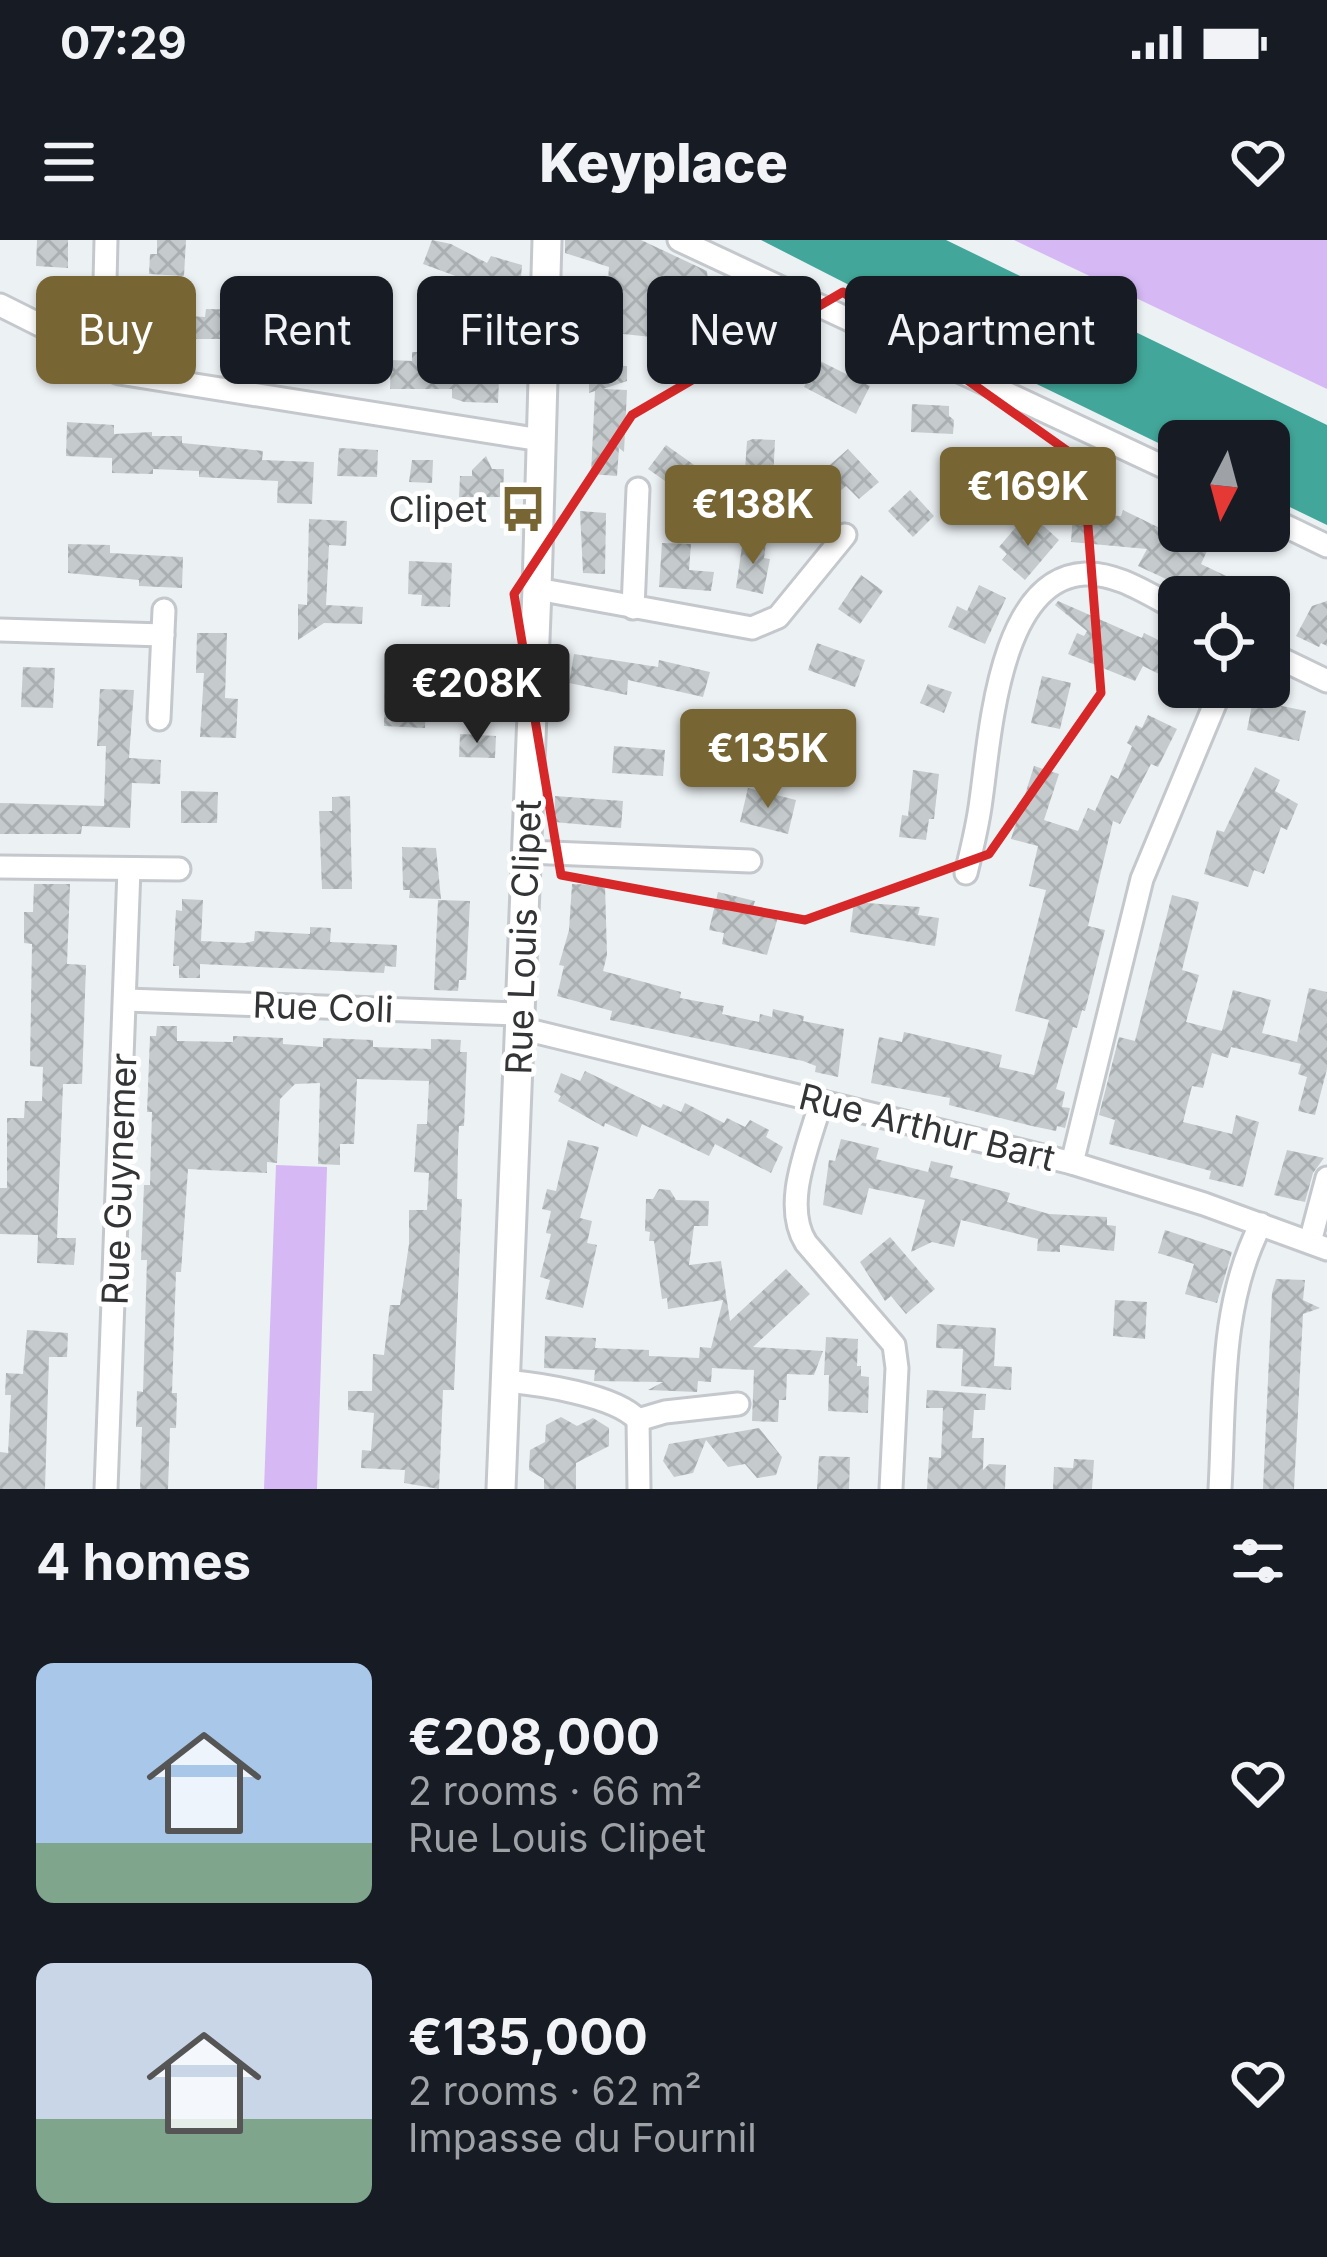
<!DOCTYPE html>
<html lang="en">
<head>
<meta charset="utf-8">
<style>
  body { margin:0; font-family:Inter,sans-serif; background:#242831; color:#f1f3f6; height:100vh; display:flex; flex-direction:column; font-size:45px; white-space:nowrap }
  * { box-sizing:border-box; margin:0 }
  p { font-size:39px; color:#9ea1a6 }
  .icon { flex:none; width:66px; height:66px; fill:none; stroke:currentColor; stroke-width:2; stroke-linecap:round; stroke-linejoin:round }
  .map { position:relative; height:1249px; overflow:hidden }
  .panel { display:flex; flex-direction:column; background:#171b24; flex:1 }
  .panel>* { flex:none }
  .guide { position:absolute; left:36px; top:36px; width:1257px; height:108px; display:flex; gap:24px }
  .needle { width:78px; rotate:186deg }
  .buttons { position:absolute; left:1158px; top:180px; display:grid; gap:24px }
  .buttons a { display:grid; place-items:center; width:132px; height:132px; border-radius:18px; background:#171b24; box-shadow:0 3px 9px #0004; font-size:60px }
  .price { position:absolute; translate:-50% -102px; padding:0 27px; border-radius:12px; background:#776533; color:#fff; font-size:39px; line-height:78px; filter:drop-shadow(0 3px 6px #0008) }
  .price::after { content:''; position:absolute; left:50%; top:72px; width:36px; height:27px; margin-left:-18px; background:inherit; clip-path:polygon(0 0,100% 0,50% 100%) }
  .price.on { background:#222; color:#fff }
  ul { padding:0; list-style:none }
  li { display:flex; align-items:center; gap:36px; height:300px; padding:0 36px }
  li span { display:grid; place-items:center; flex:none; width:336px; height:240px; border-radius:18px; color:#555 }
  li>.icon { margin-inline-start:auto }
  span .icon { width:144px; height:144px; fill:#fffc; stroke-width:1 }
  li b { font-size:51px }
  h2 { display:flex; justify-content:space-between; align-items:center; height:144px; padding:0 36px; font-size:51px }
  .chip { padding:0 42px; border-radius:18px; background:#171b24; box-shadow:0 3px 9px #0004; font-size:42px; line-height:108px }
  .chip.on { background:#776533; color:#fff }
  .status { display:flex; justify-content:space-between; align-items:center; height:84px; padding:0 60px; background:#171b24; direction:ltr }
  .status svg { height:33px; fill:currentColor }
  header { display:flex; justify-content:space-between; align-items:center; height:156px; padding:0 36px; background:#171b24; font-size:54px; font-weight:800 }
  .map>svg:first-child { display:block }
  .grass { fill:#d5b8f4 }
  .water { fill:#42a79a }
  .building { fill:url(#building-cross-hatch) }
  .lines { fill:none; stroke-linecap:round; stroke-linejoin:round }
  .street-casing { stroke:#c4c8cc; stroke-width:27 }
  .secondary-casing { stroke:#c4c8cc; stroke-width:33 }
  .street { stroke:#fff; stroke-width:21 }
  .secondary { stroke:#fff; stroke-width:27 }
  .marked { fill:none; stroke:#d62828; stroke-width:9; stroke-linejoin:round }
  .labels { text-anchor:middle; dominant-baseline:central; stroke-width:10; stroke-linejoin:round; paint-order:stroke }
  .poi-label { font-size:36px; fill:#333436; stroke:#fff; text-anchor:end }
  .street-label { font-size:36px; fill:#333436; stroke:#fff }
</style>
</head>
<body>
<div class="status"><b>07:29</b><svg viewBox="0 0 49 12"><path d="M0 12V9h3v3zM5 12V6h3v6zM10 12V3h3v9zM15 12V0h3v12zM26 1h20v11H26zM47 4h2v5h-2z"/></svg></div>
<header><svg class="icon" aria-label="menu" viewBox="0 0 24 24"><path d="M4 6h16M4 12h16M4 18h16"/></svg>Keyplace<svg class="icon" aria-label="heart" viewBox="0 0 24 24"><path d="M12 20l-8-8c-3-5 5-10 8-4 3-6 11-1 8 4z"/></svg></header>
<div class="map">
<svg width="1327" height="1249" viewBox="0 0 1327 1249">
  <defs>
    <pattern id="building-cross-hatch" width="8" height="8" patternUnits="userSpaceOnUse" patternTransform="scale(3)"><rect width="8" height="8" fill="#c5cbcd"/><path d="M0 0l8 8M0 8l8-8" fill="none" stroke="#aaafb1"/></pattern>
  </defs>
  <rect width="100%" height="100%" fill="#ecf1f4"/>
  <g class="grass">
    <polygon points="1014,0 1327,0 1327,149"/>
    <polygon points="276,925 327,927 317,1249 264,1249"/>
  </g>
  <polygon class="water" points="761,0 946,0 1327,185 1327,285 1269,257 1269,201 1179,201 1179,213 886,71 853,47"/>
  <g class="building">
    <polygon points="37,0 68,0 68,28 36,26"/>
    <polygon points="157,0 186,0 184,36 149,34 150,14 157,14"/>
    <polygon points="432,0 451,4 487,23 491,16 522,25 518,77 490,69 489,75 472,69 480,45 423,24"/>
    <polygon points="565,0 641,0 707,31 711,71 761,55 821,83 809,112 782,111 782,102 740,111 739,105 708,115 709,103 604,92 609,27 565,13"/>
    <polygon points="163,64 172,75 205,77 206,69 255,70 253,99 195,99 195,106 145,103 147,74 156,74"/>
    <polygon points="280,92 316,94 316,100 374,105 372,131 328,128 329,119 280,118"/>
    <polygon points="412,112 464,112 463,135 499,137 498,163 464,162 452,158 452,149 390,149 391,120 412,121"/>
    <polygon points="818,120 870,146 856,174 804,147"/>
    <polygon points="589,125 627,126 627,141 603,149 627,150 624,212 619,208 617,236 591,234 595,151 589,153"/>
    <polygon points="912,164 949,166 949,176 954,180 953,194 911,192"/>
    <polygon points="67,182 114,185 114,194 152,192 152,196 182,196 182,203 263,211 262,220 314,222 312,264 277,263 278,241 199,237 199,231 153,229 153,234 112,233 112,218 66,216"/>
    <polygon points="753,199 775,200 772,261 743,259 747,201"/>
    <polygon points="666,205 704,232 692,249 683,243 678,250 648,229"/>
    <polygon points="339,208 378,210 377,237 337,236"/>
    <polygon points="848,209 879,242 859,259 846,246 840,251 822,232"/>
    <polygon points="486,216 492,229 504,229 503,257 459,257 460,236 472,236 472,230"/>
    <polygon points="412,220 433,220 432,243 409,242"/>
    <polygon points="910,250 934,276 913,297 888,271"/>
    <polygon points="1123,270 1207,311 1201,324 1270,357 1205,357 1138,326 1147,309 1071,302 1073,273 1121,276"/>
    <polygon points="580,271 606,273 605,334 583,333"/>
    <polygon points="309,279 347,281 346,306 329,305 326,365 363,367 362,384 324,383 298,400 298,364 307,365"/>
    <polygon points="1037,280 1059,300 1025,340 1002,320 1007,314 999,307 1016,287 1025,294"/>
    <polygon points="743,299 766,303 764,318 770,319 763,354 736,348"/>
    <polygon points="662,303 691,304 689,330 714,332 711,351 659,347"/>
    <polygon points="68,304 110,305 110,313 183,317 182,348 139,346 139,340 68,333"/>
    <polygon points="409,321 452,323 450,367 421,366 422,355 408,354"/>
    <polygon points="861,335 883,351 860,384 838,369"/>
    <polygon points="979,345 1006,358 985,404 948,387 957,366 967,371"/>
    <polygon points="1058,361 1142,398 1144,393 1179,410 1179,444 1143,426 1135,441 1068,414 1077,393 1084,396 1087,391 1055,365"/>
    <polygon points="1327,361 1327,406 1321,403 1319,407 1296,396 1312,366"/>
    <polygon points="197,393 227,393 225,458 238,459 236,498 200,497 204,433 196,433"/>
    <polygon points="817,403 865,420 855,447 808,430"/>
    <polygon points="574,414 658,427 659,420 710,432 703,457 628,440 627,455 569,443"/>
    <polygon points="23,427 55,428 53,468 21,467"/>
    <polygon points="385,435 427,436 425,488 384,486"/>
    <polygon points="1042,436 1071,443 1060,489 1031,483"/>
    <polygon points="928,444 952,452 944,473 920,463"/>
    <polygon points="100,449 134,450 129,518 161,520 160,544 132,543 130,588 82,586 81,594 0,594 0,563 104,566 106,506 97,506"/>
    <polygon points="1253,460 1306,471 1299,501 1247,490"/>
    <polygon points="1148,475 1177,489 1158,527 1151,524 1120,584 1113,581 1088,686 1105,690 1085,771 1082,770 1077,788 1073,787 1056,849 1065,852 1062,867 1070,868 1065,888 1057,886 1056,891 1032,886 949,865 950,858 871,843 879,797 902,802 904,792 1002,815 999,827 1034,835 1049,780 1015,771 1046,650 1029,646 1038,606 1011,599 1034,526 1059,534 1044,580 1078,591 1088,568 1095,571 1111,535 1118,539 1132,506 1127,503 1136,485 1142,488"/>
    <polygon points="460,494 496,496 495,518 459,517"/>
    <polygon points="614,506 665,510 663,536 612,533"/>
    <polygon points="708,507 727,507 727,529 707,528"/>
    <polygon points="1255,527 1280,540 1275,551 1298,564 1287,590 1281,587 1264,634 1254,630 1248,647 1204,634 1217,590 1224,592"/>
    <polygon points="913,530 939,534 934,579 929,579 926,600 899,597 902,575 908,576"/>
    <polygon points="748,548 796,560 788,594 740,582"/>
    <polygon points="181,551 218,552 217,583 181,583"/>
    <polygon points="350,556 352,649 322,649 319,571 332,571 332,557"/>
    <polygon points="555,556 623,561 621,588 554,582"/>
    <polygon points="402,607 436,608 441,659 409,658 410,650 403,650"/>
    <polygon points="34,644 70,644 67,724 86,725 82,844 63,844 57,998 76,998 74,1025 37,1023 38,995 0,994 0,948 7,948 7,878 24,878 25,861 42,861 43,827 30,826 32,704 24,703 24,672 33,672"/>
    <polygon points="572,644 605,645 607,715 603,731 681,752 680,758 724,766 722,774 759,782 760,774 772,777 773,769 804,776 803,781 844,789 838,837 815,832 816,826 803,821 610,780 612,771 557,756 564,726 559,725 569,690"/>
    <polygon points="718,652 755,661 752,671 778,677 767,715 722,704 724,693 709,690"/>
    <polygon points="1172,655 1199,662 1182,730 1199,735 1186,782 1222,791 1233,750 1271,760 1262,793 1297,802 1309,748 1327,752 1327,829 1315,875 1298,871 1307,837 1298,834 1301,824 1231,807 1228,818 1212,813 1203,848 1192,846 1183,882 1232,894 1236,875 1259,882 1243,947 1209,939 1211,931 1109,904 1115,880 1099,875 1119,797 1135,801"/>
    <polygon points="182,659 203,660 201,701 245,703 254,701 255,691 310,694 310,687 331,688 330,702 397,705 396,727 385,726 384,733 200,724 200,738 179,738 179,726 173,726 176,670 182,671"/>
    <polygon points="438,660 470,661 466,740 459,740 458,751 434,750"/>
    <polygon points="854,662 920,667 918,675 939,678 935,706 850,692"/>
    <polygon points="157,786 177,786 177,801 233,802 233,796 283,798 283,804 323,807 323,798 373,800 373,807 431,809 431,799 461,800 460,812 467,812 464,886 459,886 458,910 457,959 462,959 454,1150 443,1150 439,1249 404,1243 405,1230 361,1228 362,1210 371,1211 374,1173 348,1170 348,1151 372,1151 373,1114 384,1115 390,1065 400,1065 409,1004 409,970 427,970 429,933 414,932 417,884 427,884 429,841 357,839 354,904 340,904 340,925 318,924 320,843 295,844 280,859 277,923 267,922 267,933 188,929 181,1032 176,1032 172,1153 177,1153 176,1188 170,1188 168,1249 140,1249 142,1187 136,1187 137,1151 143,1152 147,1020 141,1020 144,945 150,945 152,872 147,872 150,796 156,796"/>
    <polygon points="585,831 661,868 663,864 681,872 685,863 724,883 727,878 745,887 750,880 769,890 766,897 783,907 771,933 715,904 709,916 642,884 637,897 605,883 604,887 558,861 561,856 554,852 561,833 580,841"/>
    <polygon points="841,899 879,908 876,919 928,932 931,921 953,926 950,937 1010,953 1007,962 1049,974 1107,977 1107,985 1116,986 1114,1011 1060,1005 1060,1012 1037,1011 1038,999 961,980 954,1007 932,1002 911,1012 925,960 869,948 862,975 823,965 829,920 835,921"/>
    <polygon points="568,900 599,907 580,978 592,981 587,1003 597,1005 583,1068 545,1059 550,1040 540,1037 551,994 546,993 551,971 542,969 547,949 556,951"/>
    <polygon points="1287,910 1324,918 1313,933 1305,962 1274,955"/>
    <polygon points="659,949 670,950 676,960 709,961 708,986 694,986 689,1025 721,1021 730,1081 786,1029 810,1054 753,1107 823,1111 814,1135 787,1134 786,1160 779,1160 778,1182 752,1181 754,1130 712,1128 711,1142 698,1141 697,1152 648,1150 663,1142 594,1141 595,1130 544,1128 545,1096 596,1098 595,1108 649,1110 649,1116 699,1118 700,1107 711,1108 723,1060 668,1069 667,1058 662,1059 654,1001 649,1001 650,992 645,991 646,959 653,959"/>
    <polygon points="1165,990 1232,1012 1217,1063 1185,1054 1194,1024 1158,1013"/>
    <polygon points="890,997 935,1049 906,1074 891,1056 885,1061 860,1022"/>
    <polygon points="1276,1039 1305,1040 1303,1060 1320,1068 1303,1074 1294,1249 1263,1249 1272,1053"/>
    <polygon points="1115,1060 1147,1062 1145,1099 1113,1096"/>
    <polygon points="937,1084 996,1088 994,1126 1012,1127 1011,1150 961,1146 963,1109 936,1108"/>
    <polygon points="27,1090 68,1093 67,1117 49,1117 45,1249 0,1249 0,1212 8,1213 11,1155 5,1155 6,1133 23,1134"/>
    <polygon points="826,1097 858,1099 857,1126 861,1126 861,1136 869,1137 868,1173 828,1171 829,1135 824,1135"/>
    <polygon points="927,1150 986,1154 985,1170 974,1170 972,1198 984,1198 983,1230 989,1224 1006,1225 1005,1249 927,1249 929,1217 941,1218 943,1168 926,1168"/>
    <polygon points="561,1177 577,1186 593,1178 609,1188 609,1206 576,1223 576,1249 544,1249 544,1239 529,1230 530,1210 545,1202 546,1185"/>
    <polygon points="759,1188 782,1217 776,1235 757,1238 745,1224 728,1227 706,1200 693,1233 674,1237 663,1221 669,1204"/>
    <polygon points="819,1216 850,1217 849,1249 817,1249"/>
    <polygon points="1074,1219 1094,1220 1092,1249 1053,1249 1054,1227 1073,1228"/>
  </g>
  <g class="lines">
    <defs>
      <g id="street">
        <polyline points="679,0 1179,234"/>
        <polyline points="0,65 52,91 103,126 119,133 541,200"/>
        <polyline points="103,126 106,0"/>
        <polyline points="1269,278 1327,306"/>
        <polyline points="537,349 752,388 778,377 845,295"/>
        <polyline points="633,368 638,249"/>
        <polyline points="0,390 163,395"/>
        <polyline points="1269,413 1327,441"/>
        <polyline points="159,479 164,370"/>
        <polyline points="526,612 750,621"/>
        <polyline points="0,627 179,629"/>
        <path d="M966,633C972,609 978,585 981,560C990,499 998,338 1085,334C1117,332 1151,356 1179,370"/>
        <polyline points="126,760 520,774"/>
        <polyline points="520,788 1072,923 1204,964 1327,1009"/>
        <path d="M821,861C810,903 781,963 806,1003L894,1105L897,1128L891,1249"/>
        <polyline points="1072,923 1142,639 1222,447"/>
        <polyline points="1310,1002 1327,938"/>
        <path d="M505,1141C539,1144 615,1155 638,1180"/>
        <polyline points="638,1180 665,1172 738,1164"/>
        <polyline points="638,1180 639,1249"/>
        <polyline points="106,1249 129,629"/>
        <path d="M1220,1249C1225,1160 1219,1065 1261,984"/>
      </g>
      <polyline id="secondary" points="501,1249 537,349 547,0"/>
    </defs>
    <use href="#street" class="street-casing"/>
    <use href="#secondary" class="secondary-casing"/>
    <use href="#street" class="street"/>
    <use href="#secondary" class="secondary"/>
  </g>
  <path class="marked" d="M843,52L1083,222L1101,453L989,614L805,680L561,635L514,354L632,175Z"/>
  <defs>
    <symbol id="bus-bare" viewBox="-9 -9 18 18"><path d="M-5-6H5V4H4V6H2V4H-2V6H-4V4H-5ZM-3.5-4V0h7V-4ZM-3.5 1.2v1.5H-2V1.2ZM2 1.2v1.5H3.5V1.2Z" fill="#776533" stroke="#fff" stroke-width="2.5" paint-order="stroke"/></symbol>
  </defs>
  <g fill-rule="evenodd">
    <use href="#bus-bare" x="490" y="236" width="66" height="66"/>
  </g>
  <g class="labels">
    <g class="poi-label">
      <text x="487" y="269">Clipet</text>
    </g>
    <g class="street-label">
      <text transform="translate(523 697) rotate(-88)">Rue Louis Clipet</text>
      <text transform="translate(323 767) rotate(2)">Rue Coli</text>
      <text transform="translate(927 887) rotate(14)">Rue Arthur Bart</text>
      <text transform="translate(119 939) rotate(-88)">Rue Guynemer</text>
    </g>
  </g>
</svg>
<div class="buttons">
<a><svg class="needle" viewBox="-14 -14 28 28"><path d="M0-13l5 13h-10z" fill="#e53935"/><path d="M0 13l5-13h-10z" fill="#9ea1a6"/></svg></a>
<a><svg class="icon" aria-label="locate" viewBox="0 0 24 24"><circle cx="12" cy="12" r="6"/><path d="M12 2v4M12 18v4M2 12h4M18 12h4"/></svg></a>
</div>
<b class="price" style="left:1028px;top:309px">€169K</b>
<b class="price" style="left:753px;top:327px">€138K</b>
<b class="price on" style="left:477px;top:506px">€208K</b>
<b class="price" style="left:768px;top:571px">€135K</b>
<div class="guide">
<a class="chip on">Buy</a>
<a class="chip">Rent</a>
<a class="chip">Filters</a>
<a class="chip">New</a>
<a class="chip">Apartment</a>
</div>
</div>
<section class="panel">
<h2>4 homes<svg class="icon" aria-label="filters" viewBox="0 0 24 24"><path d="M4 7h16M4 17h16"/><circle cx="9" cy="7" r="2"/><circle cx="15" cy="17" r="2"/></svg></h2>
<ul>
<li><span style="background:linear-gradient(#a9c7e8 75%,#7fa58c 0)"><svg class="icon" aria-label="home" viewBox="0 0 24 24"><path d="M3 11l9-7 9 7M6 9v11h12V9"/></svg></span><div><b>€208,000</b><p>2 rooms · 66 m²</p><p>Rue Louis Clipet</p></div><svg class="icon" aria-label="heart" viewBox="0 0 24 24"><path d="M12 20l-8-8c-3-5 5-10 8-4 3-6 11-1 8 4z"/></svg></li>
<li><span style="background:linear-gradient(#c9d6e8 65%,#7fa58c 0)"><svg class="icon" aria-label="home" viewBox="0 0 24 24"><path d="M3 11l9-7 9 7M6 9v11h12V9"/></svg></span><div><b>€135,000</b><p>2 rooms · 62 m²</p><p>Impasse du Fournil</p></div><svg class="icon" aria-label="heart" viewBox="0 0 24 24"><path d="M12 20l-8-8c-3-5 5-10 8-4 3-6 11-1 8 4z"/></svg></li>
</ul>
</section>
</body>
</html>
